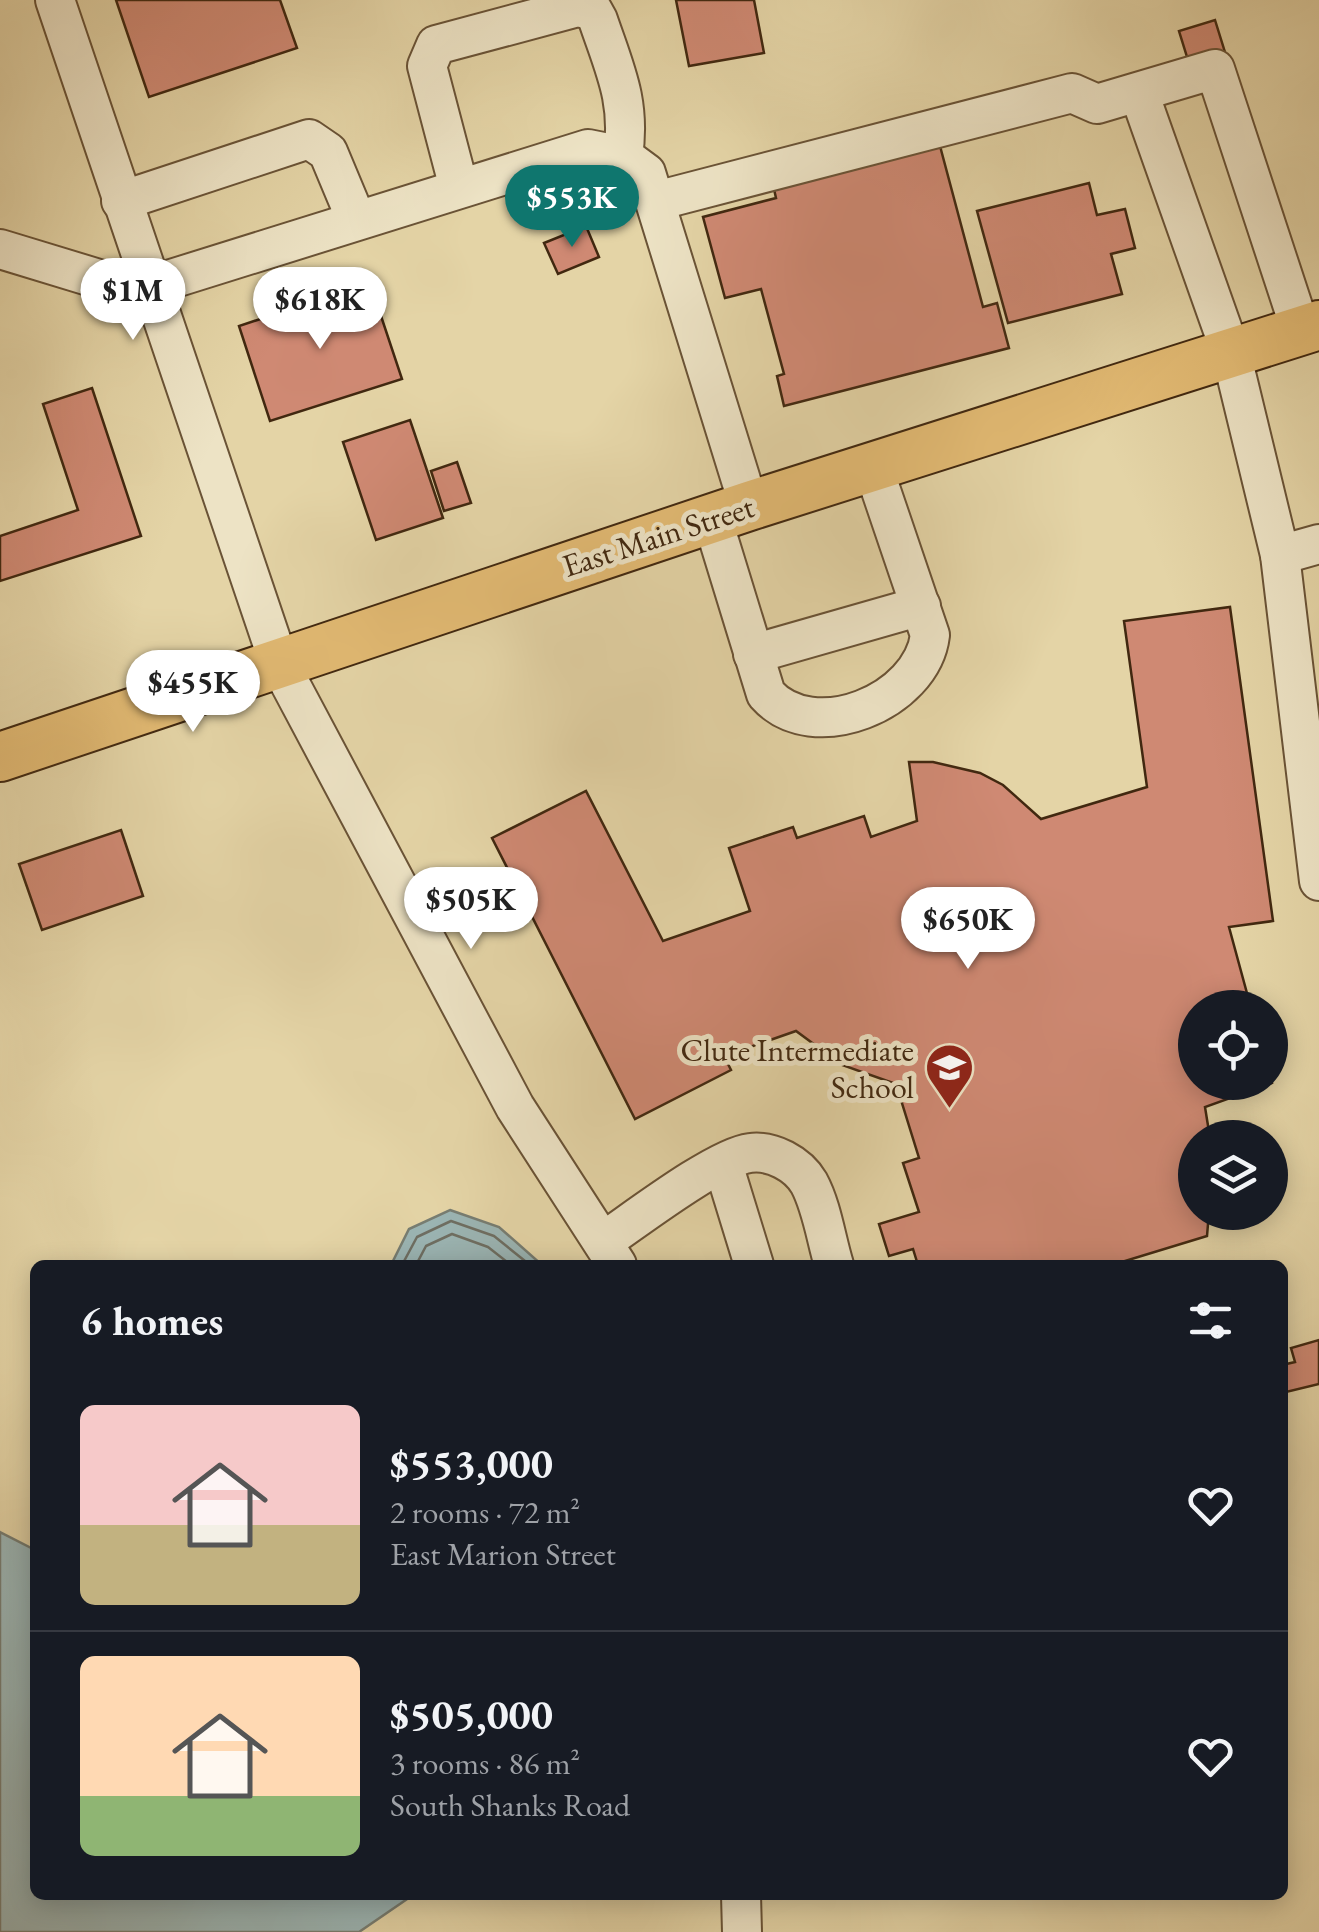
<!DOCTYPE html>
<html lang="en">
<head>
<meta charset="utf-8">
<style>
  body { margin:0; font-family:"EB Garamond",serif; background:#20242c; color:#f1f3f6; height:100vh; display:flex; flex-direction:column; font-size:38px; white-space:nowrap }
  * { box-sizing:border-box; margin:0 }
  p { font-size:32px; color:#9ea1a6 }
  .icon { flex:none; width:55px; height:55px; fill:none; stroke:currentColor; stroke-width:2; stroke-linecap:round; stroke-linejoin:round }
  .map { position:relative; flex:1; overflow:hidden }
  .panel { position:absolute; left:30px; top:1260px; width:1258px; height:640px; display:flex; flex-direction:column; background:#171b24; border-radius:15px; box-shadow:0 5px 25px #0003 }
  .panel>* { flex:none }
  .fabs { position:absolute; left:1178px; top:990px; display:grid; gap:20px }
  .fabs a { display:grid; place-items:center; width:110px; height:110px; border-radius:50%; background:#171b24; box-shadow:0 5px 25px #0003; font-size:50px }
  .price { position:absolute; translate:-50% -85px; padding:0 22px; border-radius:35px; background:#fff; color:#222; font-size:32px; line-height:65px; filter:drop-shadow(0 2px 5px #0008) }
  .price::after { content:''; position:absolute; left:50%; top:60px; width:30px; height:22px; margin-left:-15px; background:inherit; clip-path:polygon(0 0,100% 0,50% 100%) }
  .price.current { background:#0f766e; color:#fff }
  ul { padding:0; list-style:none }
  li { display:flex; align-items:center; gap:30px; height:250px; padding:0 50px }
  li+li { border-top:2px solid #363941 }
  li span { display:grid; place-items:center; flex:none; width:280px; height:200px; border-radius:15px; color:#555 }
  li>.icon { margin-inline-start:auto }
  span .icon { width:120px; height:120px; fill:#fffc; stroke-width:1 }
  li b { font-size:42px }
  h2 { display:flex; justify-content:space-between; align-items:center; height:120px; padding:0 50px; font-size:42px }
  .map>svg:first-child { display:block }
  .water { fill:#9bb5b4; stroke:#777d72; stroke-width:2.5 }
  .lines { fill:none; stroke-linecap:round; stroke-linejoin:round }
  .shore { stroke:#6e6e62; stroke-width:2.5 }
  .building { fill:#cf8973; stroke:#412810; stroke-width:2.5 }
  .minor-casing { stroke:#6a5336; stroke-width:42 }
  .major-casing { stroke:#412810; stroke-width:52 }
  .minor { stroke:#ede3c5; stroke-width:38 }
  .major { stroke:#e2ba73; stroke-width:48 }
  .labels { text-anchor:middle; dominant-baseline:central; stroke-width:10; stroke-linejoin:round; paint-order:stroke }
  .street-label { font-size:32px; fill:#412810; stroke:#ede3c5 }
  .poi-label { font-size:32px; fill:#412810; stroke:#ede3c5; text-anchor:end }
</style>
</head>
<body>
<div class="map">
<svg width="1319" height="1932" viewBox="0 0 1319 1932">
  <rect width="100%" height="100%" fill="#e4d4a6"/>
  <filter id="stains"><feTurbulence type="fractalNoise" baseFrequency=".002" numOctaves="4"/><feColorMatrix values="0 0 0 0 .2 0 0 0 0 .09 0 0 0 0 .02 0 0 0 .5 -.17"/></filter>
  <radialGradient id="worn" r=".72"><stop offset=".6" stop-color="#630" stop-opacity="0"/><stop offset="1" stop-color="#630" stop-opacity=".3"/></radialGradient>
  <g class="water">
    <polygon points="450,1210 499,1227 542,1265 391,1265 409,1229"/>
    <polygon points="0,1532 35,1550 35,1895 413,1895 359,1932 0,1932"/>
  </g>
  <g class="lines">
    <g class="shore">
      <polyline points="402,1265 417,1237 451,1221 494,1236 530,1265"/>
      <polyline points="416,1265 426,1246 452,1234 488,1247 511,1265"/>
    </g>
  </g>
  <g class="building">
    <polygon points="116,0 280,0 297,48 149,97"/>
    <polygon points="676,0 754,0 764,53 689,66"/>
    <polygon points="1215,20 1228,62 1192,73 1179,31"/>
    <polygon points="940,146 983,307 997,303 1009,348 784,406 777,376 784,374 761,289 725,298 703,217 776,198 774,189"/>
    <polygon points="1089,183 1097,215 1125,209 1135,248 1111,254 1122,294 1008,323 977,211"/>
    <polygon points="586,226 599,257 558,274 544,243"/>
    <polygon points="370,283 402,379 270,421 239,326"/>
    <polygon points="92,388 141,536 0,581 0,536 78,510 43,404"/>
    <polygon points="410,420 443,518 376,540 343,442"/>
    <polygon points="457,462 471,503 444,511 431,471"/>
    <polygon points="1230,607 1273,921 1229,927 1251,1008 1195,1008 1195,1082 1270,1082 1270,1074 1272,1083 1205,1107 1210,1138 1195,1138 1195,1212 1209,1212 1207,1236 1112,1265 918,1265 913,1249 889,1256 879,1224 919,1212 903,1163 919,1158 896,1084 842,1065 796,1031 724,1056 731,1070 635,1119 492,838 586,791 663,941 750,911 729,848 793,827 797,838 864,816 871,837 917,821 909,762 933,762 980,773 1003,785 1041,819 1147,787 1124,621"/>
    <polygon points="121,830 143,896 42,930 19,864"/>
    <polygon points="1319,1340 1319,1384 1282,1393 1282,1365 1295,1362 1291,1348"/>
  </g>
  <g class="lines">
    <defs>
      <g id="minor">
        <polyline points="55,0 279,663 515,1107 617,1265"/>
        <polyline points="1139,93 1231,353 1280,555 1319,881"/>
        <path d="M459,188L427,66L436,45L578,7L593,11L598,20C615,70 631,102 623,156"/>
        <polyline points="121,201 309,139 328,152 356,219"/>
        <polyline points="656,201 1072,93 1097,104 1215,69 1301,331"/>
        <polyline points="0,249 102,280 149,286 588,149 623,156 646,173 749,506"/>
        <path d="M712,518L766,694C813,747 922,702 930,635L873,467"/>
        <polyline points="1280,555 1319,544"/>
        <polyline points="753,654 921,606"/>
        <polyline points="723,1164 754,1265"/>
        <path d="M604,1241C635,1220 717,1157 750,1153C772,1150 798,1164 809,1183C822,1207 826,1239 834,1265"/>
        <polyline points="741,1895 742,1932"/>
      </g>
      <polyline id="major" points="0,757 749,506 1319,325"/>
    </defs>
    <use href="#minor" class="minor-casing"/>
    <use href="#major" class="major-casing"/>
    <use href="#minor" class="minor"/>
    <use href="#major" class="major"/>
  </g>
  <defs>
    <symbol id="school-pin" viewBox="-11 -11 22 30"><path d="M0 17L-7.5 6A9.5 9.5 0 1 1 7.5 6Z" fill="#8f2418" stroke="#ede3c5"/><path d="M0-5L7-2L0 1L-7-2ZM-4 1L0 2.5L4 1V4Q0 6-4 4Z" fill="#fff"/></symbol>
  </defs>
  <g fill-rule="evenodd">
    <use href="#school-pin" x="922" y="1040" width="55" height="75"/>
  </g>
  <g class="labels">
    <g class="street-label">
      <text transform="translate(658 536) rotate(-18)">East Main Street</text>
    </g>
    <g class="poi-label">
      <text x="914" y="1050">Clute Intermediate<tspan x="914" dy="37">School</tspan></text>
    </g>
  </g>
  <rect width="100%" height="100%" filter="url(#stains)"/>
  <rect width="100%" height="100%" fill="url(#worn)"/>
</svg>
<div class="fabs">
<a><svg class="icon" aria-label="locate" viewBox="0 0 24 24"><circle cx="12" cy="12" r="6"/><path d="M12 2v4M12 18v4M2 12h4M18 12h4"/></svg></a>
<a><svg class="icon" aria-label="layers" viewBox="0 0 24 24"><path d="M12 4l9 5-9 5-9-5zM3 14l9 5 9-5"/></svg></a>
</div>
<b class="price current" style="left:572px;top:250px">$553K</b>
<b class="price" style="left:133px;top:343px">$1M</b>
<b class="price" style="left:320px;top:352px">$618K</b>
<b class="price" style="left:193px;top:735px">$455K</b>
<b class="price" style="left:471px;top:952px">$505K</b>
<b class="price" style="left:968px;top:972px">$650K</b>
<section class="panel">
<h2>6 homes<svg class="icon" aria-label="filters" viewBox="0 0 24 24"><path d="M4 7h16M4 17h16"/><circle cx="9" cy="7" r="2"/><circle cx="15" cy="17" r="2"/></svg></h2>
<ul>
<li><span style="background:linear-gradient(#f6c9c9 60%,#c2b280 0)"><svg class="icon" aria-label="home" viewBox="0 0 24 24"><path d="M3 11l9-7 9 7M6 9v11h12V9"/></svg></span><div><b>$553,000</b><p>2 rooms · 72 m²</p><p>East Marion Street</p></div><svg class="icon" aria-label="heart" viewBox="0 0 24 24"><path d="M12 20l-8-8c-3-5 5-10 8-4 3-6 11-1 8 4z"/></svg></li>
<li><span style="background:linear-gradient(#ffd9b3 70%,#8fb573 0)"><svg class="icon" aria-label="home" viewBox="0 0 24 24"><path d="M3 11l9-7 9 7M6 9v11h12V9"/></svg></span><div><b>$505,000</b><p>3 rooms · 86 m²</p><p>South Shanks Road</p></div><svg class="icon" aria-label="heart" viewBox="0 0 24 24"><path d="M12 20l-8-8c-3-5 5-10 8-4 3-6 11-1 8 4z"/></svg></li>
</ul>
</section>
</div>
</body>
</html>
